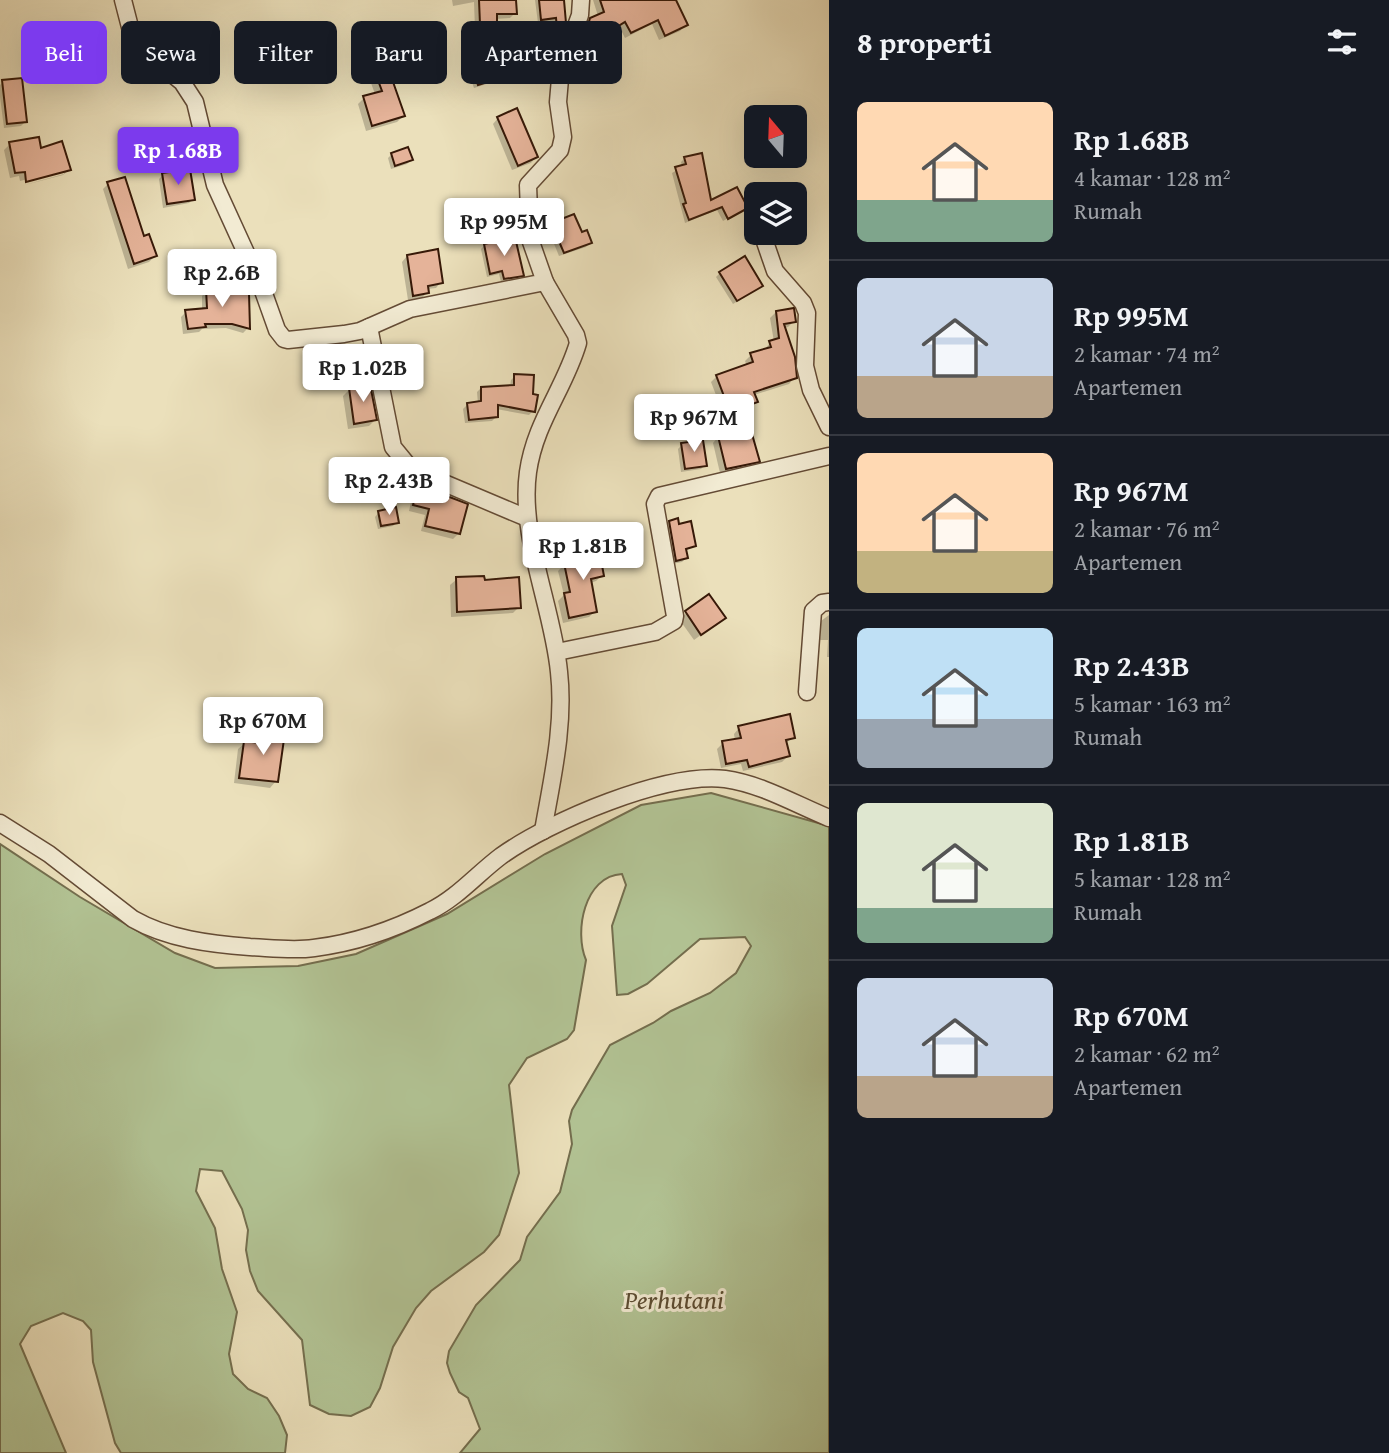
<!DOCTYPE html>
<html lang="id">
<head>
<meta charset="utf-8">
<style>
  body { margin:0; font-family:"Gentium Book Plus",serif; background:#242831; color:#f1f3f6; height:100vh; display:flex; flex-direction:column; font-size:26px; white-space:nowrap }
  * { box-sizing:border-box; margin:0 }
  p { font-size:23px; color:#9ea1a6 }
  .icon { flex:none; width:38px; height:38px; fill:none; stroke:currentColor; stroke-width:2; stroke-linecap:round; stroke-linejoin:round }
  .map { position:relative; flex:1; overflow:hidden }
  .drawer { display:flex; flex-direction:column; background:#171b24; width:560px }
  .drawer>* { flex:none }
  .guide { position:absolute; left:21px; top:21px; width:665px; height:63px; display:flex; gap:14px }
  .needle { width:46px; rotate:341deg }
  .controls { position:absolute; left:744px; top:105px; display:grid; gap:14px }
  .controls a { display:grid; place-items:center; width:63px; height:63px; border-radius:10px; background:#171b24; box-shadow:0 7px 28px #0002; font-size:35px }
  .price { position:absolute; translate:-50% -60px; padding:0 16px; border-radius:7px; background:#fff; color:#222; font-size:23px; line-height:46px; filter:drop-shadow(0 2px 4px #0008) }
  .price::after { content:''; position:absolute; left:50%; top:42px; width:21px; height:16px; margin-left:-10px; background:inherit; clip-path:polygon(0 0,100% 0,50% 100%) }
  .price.active { background:#7c3aed; color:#fff }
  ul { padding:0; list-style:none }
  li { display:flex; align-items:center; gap:21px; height:175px; padding:0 28px }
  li+li { border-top:2px solid #363941 }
  li span { display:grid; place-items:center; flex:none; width:196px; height:140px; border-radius:10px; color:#555 }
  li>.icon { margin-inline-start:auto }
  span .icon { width:84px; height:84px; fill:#fffc; stroke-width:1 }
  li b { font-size:30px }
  h2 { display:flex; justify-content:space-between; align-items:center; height:84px; padding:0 28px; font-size:30px }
  .tag { padding:0 24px; border-radius:10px; background:#171b24; box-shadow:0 7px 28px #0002; font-size:24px; line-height:63px }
  .tag.active { background:#7c3aed; color:#fff }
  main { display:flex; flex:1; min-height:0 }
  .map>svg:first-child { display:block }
  .green { fill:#b2c394; stroke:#746e4e; stroke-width:2 }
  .shadow { fill:#0003 }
  .building { fill:#e5b399; stroke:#371908; stroke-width:2 }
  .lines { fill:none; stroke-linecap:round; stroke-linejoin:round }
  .minor-casing { stroke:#644b35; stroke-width:19 }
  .minor { stroke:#f2ebd3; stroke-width:16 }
  .labels { text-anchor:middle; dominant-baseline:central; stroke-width:6; stroke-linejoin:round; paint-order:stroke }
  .park-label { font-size:26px; font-style:italic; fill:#5c4c32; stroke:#f2ebd3 }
</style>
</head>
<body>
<main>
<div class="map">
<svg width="829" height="1453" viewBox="0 0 829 1453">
  <rect width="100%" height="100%" fill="#ebe0bb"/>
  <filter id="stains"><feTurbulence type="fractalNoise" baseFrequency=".00286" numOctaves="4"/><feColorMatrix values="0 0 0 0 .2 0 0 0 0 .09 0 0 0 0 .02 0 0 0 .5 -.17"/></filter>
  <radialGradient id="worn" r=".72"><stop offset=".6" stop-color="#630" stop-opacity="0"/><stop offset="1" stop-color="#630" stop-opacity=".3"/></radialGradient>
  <path class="green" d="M711,793L829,826V1453H460L480,1429L468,1398L459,1392L450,1373L447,1363L449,1351L476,1305L520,1260L527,1237L560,1192L572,1144L569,1121L572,1110L610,1045L653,1023L671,1011L710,993L736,973L751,946L745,937L700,939L647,984L628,994L617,995L612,926L626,885L622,874C584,876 574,932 586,960L574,1030L567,1039L527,1058L509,1085L519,1173L499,1235L484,1252L431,1291L416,1308L393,1347L380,1388L370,1407L351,1416L329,1414L310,1405L302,1340L258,1291L250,1271L246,1250L248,1230L242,1209L222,1171L200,1169L196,1191L215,1228L222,1269L237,1312L229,1354L233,1374L248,1389L267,1398L279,1416L287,1435L285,1453H121L115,1443L93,1362L91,1330L83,1321L63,1313L31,1326L20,1344L66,1453H0V844L80,897L175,953L215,968L298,966L356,954L447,914L545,854L641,805Z"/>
  <g class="shadow">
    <polygon points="452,0 514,0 515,13 510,18 495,19 496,23 490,28 475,29 474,2 453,6"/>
    <polygon points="535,0 562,0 562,27 558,32 554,32 553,21 538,23"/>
    <polygon points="593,0 674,0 685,25 680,31 659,40 652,24 625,38 619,26 608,33 613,44 607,50 593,56 583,31 591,19 598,16"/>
    <polygon points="374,69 403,116 397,122 366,131 358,104 364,98 375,94 368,75"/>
    <polygon points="473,70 509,74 505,78 474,88 469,74"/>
    <polygon points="3,82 25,122 21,126 4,128 0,97 0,85"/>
    <polygon points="498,118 536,157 531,163 512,170 493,124"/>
    <polygon points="10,144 39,150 69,170 63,175 21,186 64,174 64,170 20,181 19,176 10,178 4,150"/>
    <polygon points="392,154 411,160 407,164 391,169 388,158"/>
    <polygon points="685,158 710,202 746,208 723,221 717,210 685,223 672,173 682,167 681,162"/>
    <polygon points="163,175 193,199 189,203 163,208 159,179"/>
    <polygon points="108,184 155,256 149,262 128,269 103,189"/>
    <polygon points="552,225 581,234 590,243 586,247 559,256 548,229"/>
    <polygon points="485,245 522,275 518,279 501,282 499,274 487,277 481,249"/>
    <polygon points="407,256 441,282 436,288 427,289 427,292 422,298 408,300 402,262"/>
    <polygon points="720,273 757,289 733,304 716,277"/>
    <polygon points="207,290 248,328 243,333 226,328 202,329 199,332 183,334 181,317 186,312 202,310 202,296"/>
    <polygon points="776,312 794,321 788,327 784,328 795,377 789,384 754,395 756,401 750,407 724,416 711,382 717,376 747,366 745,361 751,355 764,350 770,343 774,342 770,318"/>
    <polygon points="515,376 533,411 529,415 496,409 496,417 492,421 465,423 463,409 467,405 478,404 477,392 481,388 510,387 511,380"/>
    <polygon points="350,389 375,420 369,426 348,429 343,396"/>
    <polygon points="718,437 758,461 752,467 720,473 713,443"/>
    <polygon points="682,445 705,465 701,469 681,472 678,449"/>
    <polygon points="419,487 459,533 453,539 421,531 425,515 409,511 413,493"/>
    <polygon points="379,512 397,522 393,526 378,529 375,517"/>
    <polygon points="670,522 678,526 695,546 684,551 686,558 682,562 672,564 665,526"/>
    <polygon points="583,548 602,575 596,581 590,583 595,611 589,617 563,623 558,601 564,595 558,571 564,565 578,562 577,555"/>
    <polygon points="457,579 483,582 519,607 513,613 451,617 450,585"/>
    <polygon points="709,596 724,618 694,640 679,619"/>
    <polygon points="829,615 829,657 827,657 828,640 820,640 821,621"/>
    <polygon points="739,728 793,737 785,744 788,756 782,762 743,771 741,764 721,768 717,749 723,743 735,741 734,734"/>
    <polygon points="264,729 276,781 270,788 234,783 238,749 245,743 256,744 258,735"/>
  </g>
  <g class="building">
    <polygon points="479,0 516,0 517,14 497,14 497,24 480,24"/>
    <polygon points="539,0 564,0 566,23 564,28 557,29 556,18 541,20"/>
    <polygon points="600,0 676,0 688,25 665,36 658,20 631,33 625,22 609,32 615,45 599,52 588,25 590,18 604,12"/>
    <polygon points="505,58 511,75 478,85 472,68"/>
    <polygon points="386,62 405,116 372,126 363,96 382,91 373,67"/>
    <polygon points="22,78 27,122 7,124 2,80"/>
    <polygon points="517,108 538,157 518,166 497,117"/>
    <polygon points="39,137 41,148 62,141 71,170 26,182 25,172 15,173 9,142"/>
    <polygon points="408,147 413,160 395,166 391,153"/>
    <polygon points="702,153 711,200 737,187 748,208 728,219 722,207 689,220 683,204 686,203 675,167 686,164 684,157"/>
    <polygon points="190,169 195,200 167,204 162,173"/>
    <polygon points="125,177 144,236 149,234 157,256 134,264 107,182"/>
    <polygon points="574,214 582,232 587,230 592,243 564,253 551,223"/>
    <polygon points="515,237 524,276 504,279 502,271 490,274 484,244"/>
    <polygon points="438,249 443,283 428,286 429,293 413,296 407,255"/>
    <polygon points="745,256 763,286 737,301 719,272"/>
    <polygon points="232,288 249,293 250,329 232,324 205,324 206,327 188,329 185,310 207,308 206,289"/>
    <polygon points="794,308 796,322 784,324 795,357 797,378 754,392 758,402 730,412 716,375 753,362 750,353 771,347 769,341 779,338 776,311"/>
    <polygon points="514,374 534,375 533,394 538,395 535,412 498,405 498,417 469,420 467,403 481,401 481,387 514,385"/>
    <polygon points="370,384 377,420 354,424 349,388"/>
    <polygon points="750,427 760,462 726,469 718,436"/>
    <polygon points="703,440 707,466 685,469 681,443"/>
    <polygon points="418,485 468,504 460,534 425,526 429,509 413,505"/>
    <polygon points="396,507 399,523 381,526 378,511"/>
    <polygon points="678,518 679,524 691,521 696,546 686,549 688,558 676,561 669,521"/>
    <polygon points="598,544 604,576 591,579 597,612 569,618 564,593 570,592 564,563 584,559 582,547"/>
    <polygon points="484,576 485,580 519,577 521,608 457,612 456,577"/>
    <polygon points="709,594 726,618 701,635 685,611"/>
    <polygon points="790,714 795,738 786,740 790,756 749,767 747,760 726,764 722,741 741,738 738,726"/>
    <polygon points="264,727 285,732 278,782 239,778 244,741 261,743"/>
  </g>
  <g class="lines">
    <defs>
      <g id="minor">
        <polyline points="123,0 131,31 141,49 182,82 195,102 215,185 262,288 277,330 284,339 288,340 344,334 360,331 410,309 545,282 530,239 528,185 560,150 563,137 558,102 561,67 580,15 581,0"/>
        <polyline points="765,242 775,271 803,303 807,313 805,366 811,390 829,427"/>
        <polyline points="369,327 393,447 411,469 527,518"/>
        <polyline points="557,652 655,632 674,621 675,616 655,504 659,496 829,456"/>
        <polyline points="807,692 813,611 822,603 829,602"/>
        <path d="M0,823L49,854L133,919C168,939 210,944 250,947C271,948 293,951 314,948C354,943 395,929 430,911C457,898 477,874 501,856C550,821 665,772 725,779C761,784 795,804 829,818"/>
        <path d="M543,831C552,779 565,725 559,672C553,608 519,536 528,472C535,422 565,388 578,343L576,335L545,282"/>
      </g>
    </defs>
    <use href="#minor" class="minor-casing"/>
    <use href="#minor" class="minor"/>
  </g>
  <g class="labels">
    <g class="park-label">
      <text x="674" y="1299">Perhutani</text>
    </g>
  </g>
  <rect width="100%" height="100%" filter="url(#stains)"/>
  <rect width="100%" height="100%" fill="url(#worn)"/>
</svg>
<div class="controls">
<a><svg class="needle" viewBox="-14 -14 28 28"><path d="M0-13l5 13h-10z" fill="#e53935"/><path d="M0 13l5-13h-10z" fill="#9ea1a6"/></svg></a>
<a><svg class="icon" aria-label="layers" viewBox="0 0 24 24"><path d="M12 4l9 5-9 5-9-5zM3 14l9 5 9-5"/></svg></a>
</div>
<b class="price active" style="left:178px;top:187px">Rp 1.68B</b>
<b class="price" style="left:504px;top:258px">Rp 995M</b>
<b class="price" style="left:222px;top:309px">Rp 2.6B</b>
<b class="price" style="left:363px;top:404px">Rp 1.02B</b>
<b class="price" style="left:694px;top:454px">Rp 967M</b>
<b class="price" style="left:389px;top:517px">Rp 2.43B</b>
<b class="price" style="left:583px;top:582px">Rp 1.81B</b>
<b class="price" style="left:263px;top:757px">Rp 670M</b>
<div class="guide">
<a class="tag active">Beli</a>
<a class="tag">Sewa</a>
<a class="tag">Filter</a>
<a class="tag">Baru</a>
<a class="tag">Apartemen</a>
</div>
</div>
<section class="drawer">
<h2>8 properti<svg class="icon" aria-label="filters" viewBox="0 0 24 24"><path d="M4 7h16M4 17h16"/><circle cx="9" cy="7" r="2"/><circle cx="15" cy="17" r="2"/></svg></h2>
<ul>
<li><span style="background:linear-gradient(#ffd9b3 70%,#7fa58c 0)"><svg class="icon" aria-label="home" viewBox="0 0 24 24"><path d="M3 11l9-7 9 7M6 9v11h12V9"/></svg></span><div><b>Rp 1.68B</b><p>4 kamar · 128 m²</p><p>Rumah</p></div></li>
<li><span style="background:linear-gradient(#c9d6e8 70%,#b9a48a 0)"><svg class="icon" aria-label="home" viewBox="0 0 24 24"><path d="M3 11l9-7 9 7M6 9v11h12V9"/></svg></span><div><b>Rp 995M</b><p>2 kamar · 74 m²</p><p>Apartemen</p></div></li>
<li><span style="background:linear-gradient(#ffd9b3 70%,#c2b280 0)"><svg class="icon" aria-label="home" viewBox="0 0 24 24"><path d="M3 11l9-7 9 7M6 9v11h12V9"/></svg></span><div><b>Rp 967M</b><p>2 kamar · 76 m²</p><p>Apartemen</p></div></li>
<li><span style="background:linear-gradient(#bfe0f5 65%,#9aa5b1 0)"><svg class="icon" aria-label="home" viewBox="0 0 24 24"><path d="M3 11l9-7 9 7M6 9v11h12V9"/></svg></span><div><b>Rp 2.43B</b><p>5 kamar · 163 m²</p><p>Rumah</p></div></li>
<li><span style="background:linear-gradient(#dfe7d0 75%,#7fa58c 0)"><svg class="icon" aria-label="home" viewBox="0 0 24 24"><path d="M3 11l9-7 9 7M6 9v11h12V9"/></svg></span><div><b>Rp 1.81B</b><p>5 kamar · 128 m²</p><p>Rumah</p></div></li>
<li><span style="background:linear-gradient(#c9d6e8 70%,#b9a48a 0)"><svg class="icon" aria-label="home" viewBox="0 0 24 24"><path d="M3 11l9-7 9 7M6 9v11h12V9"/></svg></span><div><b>Rp 670M</b><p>2 kamar · 62 m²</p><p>Apartemen</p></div></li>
</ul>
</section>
</main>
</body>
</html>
